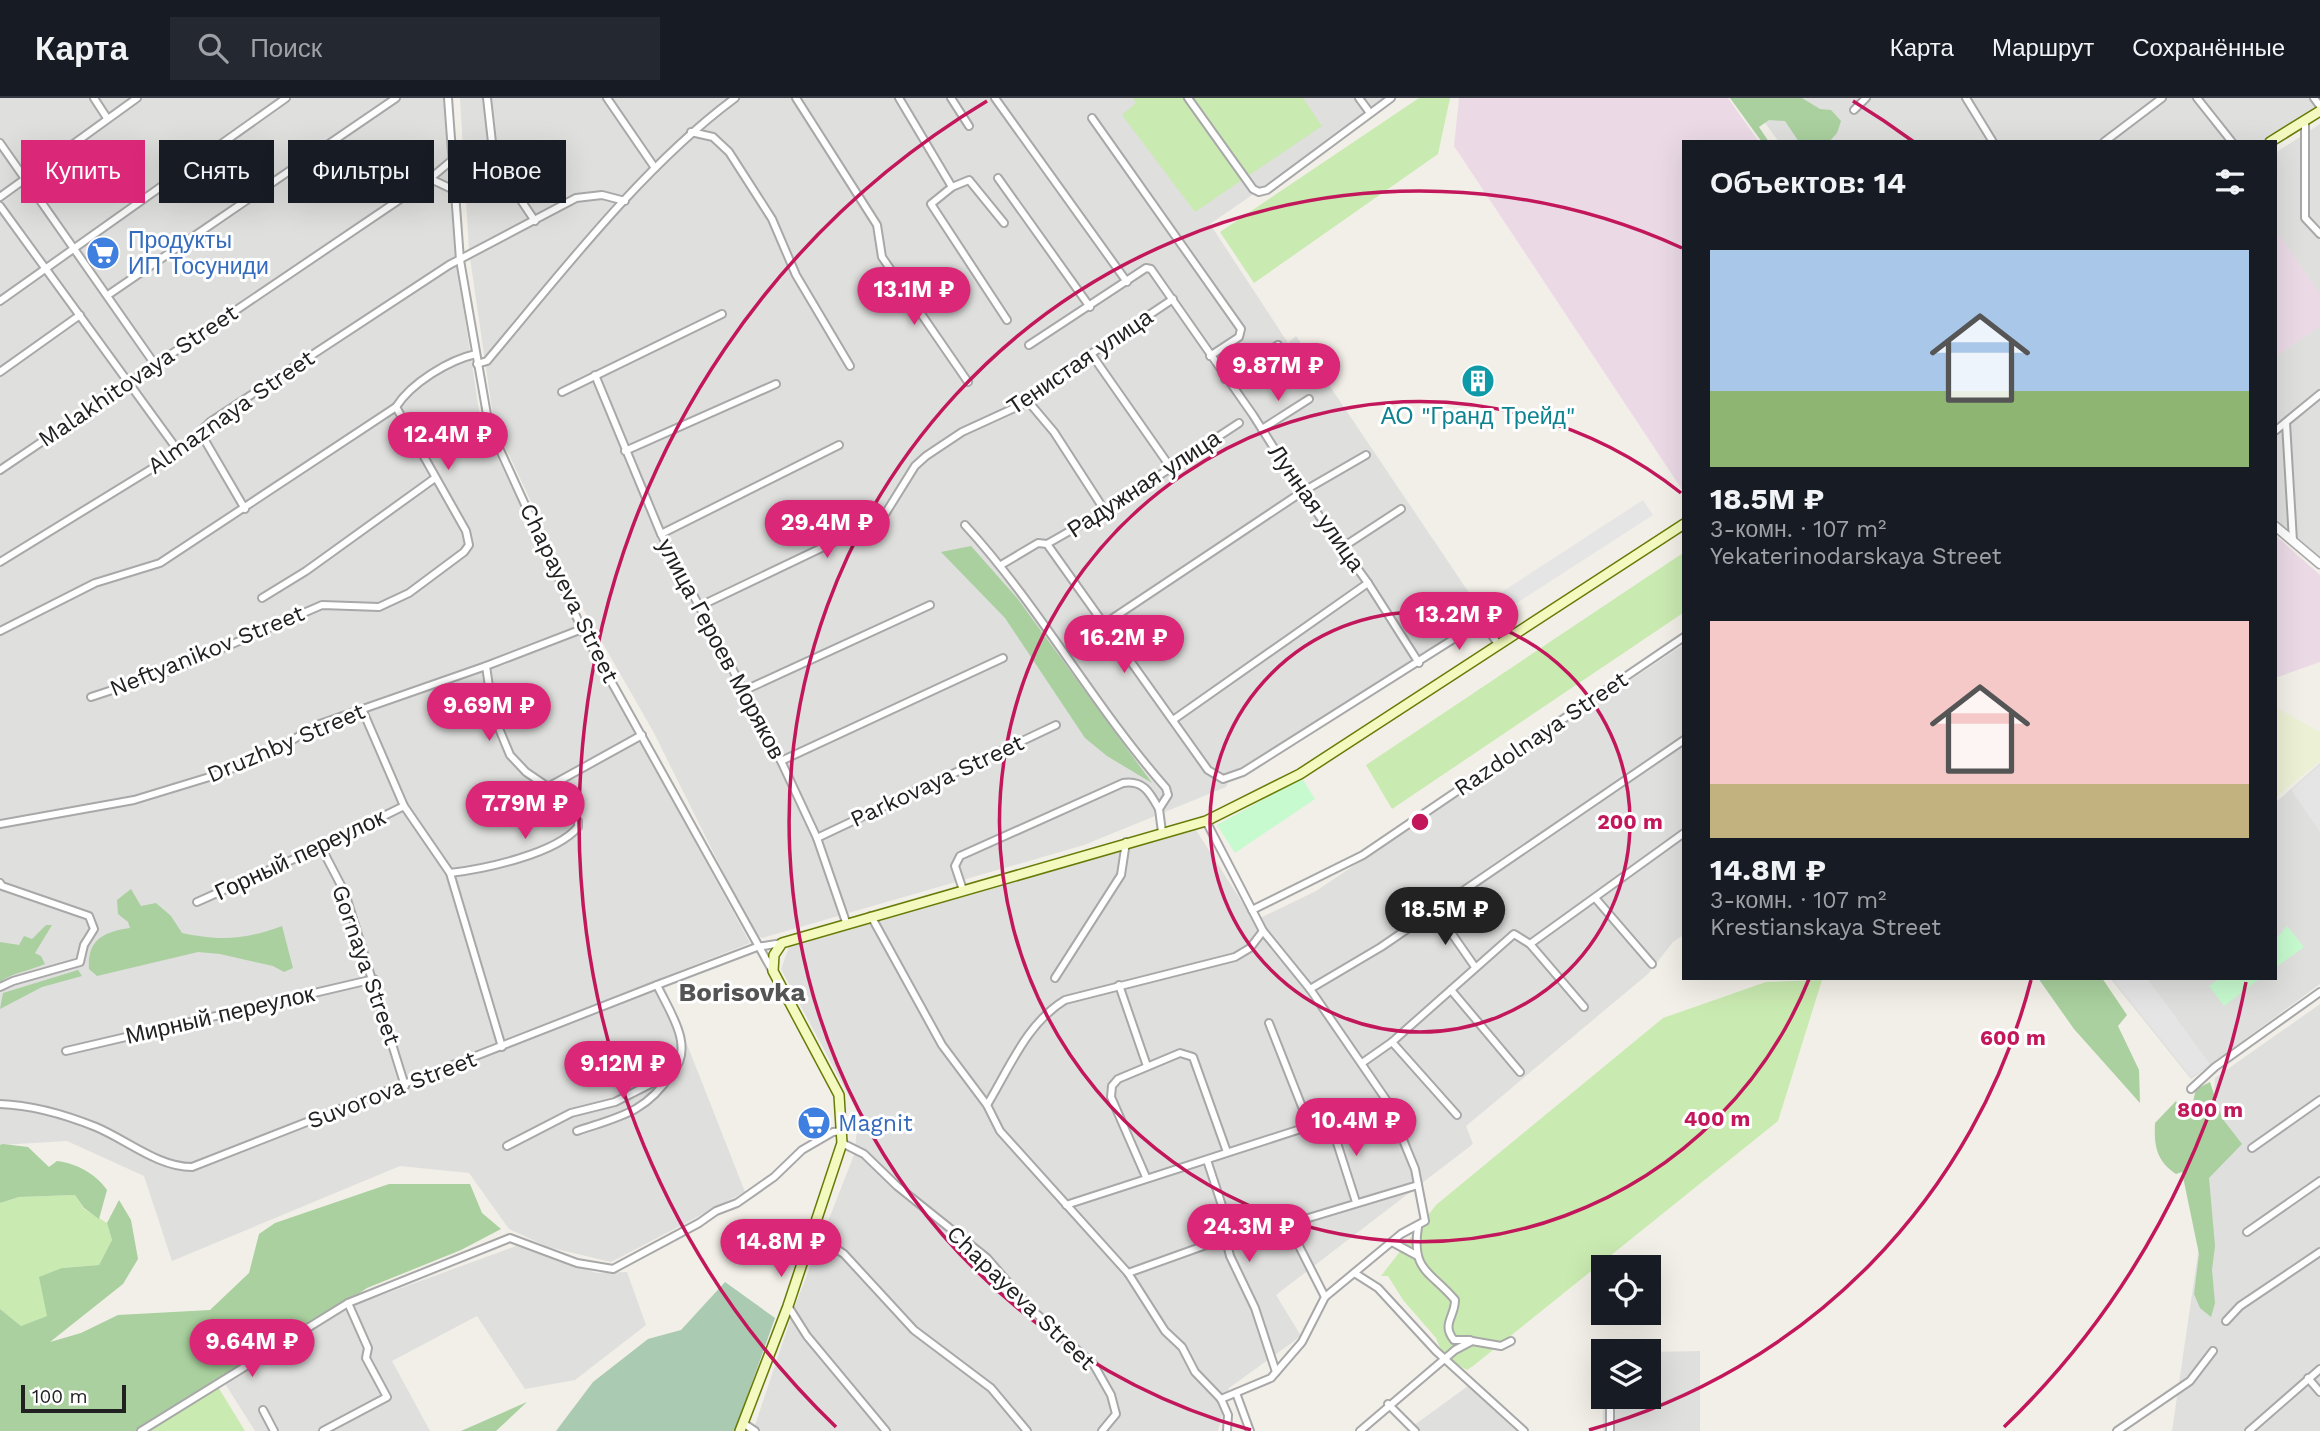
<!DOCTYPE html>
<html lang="ru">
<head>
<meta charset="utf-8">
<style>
  body { margin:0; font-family:"Work Sans",sans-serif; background:#242831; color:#f1f3f6; height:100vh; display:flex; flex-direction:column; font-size:26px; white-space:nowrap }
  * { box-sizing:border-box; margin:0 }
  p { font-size:23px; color:#9ea1a6 }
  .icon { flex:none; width:38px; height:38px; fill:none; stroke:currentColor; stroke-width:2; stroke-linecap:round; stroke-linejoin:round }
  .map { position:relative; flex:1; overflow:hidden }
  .side { position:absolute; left:1682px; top:42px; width:595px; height:840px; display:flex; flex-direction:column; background:#171b24; border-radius:0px; box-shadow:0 7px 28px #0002 }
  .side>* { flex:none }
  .guide { position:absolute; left:21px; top:42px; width:665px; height:63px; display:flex; gap:14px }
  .tools { position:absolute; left:1591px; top:1157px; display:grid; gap:14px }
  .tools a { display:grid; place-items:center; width:70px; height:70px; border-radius:0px; background:#171b24; box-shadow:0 7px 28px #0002; font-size:35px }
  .scale { position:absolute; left:21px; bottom:18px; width:105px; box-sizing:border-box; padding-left:7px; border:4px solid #212121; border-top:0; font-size:19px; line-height:24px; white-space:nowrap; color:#212121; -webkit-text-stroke:5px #fff; paint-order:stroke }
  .price { position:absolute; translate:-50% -60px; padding:0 16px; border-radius:24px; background:#db2777; color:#fff; font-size:23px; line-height:46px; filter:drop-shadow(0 2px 4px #0008) }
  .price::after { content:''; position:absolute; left:50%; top:42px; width:21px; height:16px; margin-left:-10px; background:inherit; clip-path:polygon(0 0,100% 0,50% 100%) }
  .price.on { background:#222; color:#fff }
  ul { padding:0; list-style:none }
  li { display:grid; align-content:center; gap:14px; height:371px; padding:0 28px }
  li span { display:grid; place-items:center; height:217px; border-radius:0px; color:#555 }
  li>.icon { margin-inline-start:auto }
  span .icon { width:126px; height:126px; fill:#fffc; stroke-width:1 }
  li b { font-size:30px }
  h2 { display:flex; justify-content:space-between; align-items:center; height:84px; padding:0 28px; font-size:30px }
  .pill { padding:0 24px; border-radius:0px; background:#171b24; box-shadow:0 7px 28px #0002; font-size:24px; line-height:63px }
  .pill.on { background:#db2777; color:#fff }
  header { display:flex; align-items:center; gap:42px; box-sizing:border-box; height:98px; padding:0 35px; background:#171b24; border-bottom:2px solid #363941 }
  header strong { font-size:33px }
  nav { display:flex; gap:38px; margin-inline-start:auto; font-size:24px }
  .search { width:490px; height:63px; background:#242831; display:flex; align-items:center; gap:18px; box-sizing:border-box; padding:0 24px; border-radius:0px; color:#9ea1a6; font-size:26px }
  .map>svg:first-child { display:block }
  .residential { fill:#dfdfde }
  .industrial { fill:#ebdae6 }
  .farmland { fill:#ecf0d4 }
  .grass { fill:#c9eab0 }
  .forest { fill:#a9d09e }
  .cemetery { fill:#aacab1 }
  .park { fill:#c7facf }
  .parking { fill:#e5e5e5 }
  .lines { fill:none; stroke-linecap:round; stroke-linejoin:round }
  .minor-casing { stroke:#a8a8a8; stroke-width:10 }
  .tertiary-casing { stroke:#a8a8a8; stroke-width:11 }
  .secondary-casing { stroke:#677b06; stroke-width:12 }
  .minor { stroke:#fff; stroke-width:6 }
  .tertiary { stroke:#fff; stroke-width:8 }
  .secondary { stroke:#f3f9bf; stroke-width:9 }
  .ring { fill:none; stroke:#c2185b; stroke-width:3.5 }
  .labels { text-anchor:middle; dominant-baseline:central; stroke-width:6; stroke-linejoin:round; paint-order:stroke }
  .shop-label { font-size:23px; fill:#366cbe; stroke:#fff; text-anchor:start }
  .street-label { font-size:23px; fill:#212121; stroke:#fff }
  .culture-label { font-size:23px; fill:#0d838f; stroke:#fff }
  .quarter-label { font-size:26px; font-weight:bold; fill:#545454; stroke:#fff }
  .centre { fill:#c2185b; stroke:#fff; stroke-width:3.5 }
  .ring-label { font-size:21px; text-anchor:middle; font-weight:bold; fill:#c2185b; stroke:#fff; stroke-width:6; stroke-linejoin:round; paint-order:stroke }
</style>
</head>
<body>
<header>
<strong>Карта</strong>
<div class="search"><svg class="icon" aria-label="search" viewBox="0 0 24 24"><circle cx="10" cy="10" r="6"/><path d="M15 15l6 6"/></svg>Поиск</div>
<nav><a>Карта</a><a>Маршрут</a><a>Сохранённые</a></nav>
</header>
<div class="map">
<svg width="2320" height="1333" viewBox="0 0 2320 1333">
  <rect width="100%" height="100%" fill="#f2efe8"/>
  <g class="residential">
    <polygon points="0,0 444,0 454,148 479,313 493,350 579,531 750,845 661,880 745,1094 611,1164 548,1149 509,1131 469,1075 400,1068 172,1163 144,1078 67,1043 0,1047"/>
    <polygon points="460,0 1393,0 1210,126 1288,245 1296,238 1484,517 1232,675 1226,689 1084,747 762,840 753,834 654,635 574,495 494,325 469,153"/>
    <polygon points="1747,0 2320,0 2320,7 2261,44 1779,44"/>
    <polygon points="2320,26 2320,460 2275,423 2275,55"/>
    <polygon points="1683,547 1683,837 1673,844 1648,876 1466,1028 1473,1046 1276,1197 1301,1238 1229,1290 1218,1333 753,1333 796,1205 854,1057 859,1017 781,871 789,849 1196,732 1254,823 1316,793"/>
    <polygon points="2320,665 2320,886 2191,981 2110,880 2275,880 2275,705"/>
    <polygon points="2320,906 2320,1333 2172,1333 2209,1080 2215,980"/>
    <polygon points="516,1148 597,1175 627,1174 646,1227 575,1282 525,1291 477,1218 392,1263 430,1333 255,1333 224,1284 355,1207"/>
    <polygon points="1700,1253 1700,1333 1603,1333 1602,1255 1603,1298 1648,1298 1649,1254"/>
    <polygon points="1468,1288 1516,1333 1406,1333"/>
  </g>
  <g class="industrial">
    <polygon points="1459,0 1728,0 1759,44 1684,44 1683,393 1454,48"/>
    <polygon points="2275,131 2320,196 2320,228 2275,259"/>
    <polygon points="2275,437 2320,477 2320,564 2275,580"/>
  </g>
  <polygon class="farmland" points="2275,609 2320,634 2320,663 2275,700"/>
  <g class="grass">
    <polygon points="1133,0 1303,0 1322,28 1195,114 1122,17 1136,5"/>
    <polygon points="1419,0 1450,0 1438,56 1254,185 1220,134"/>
    <polygon points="1683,455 1683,515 1392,711 1366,667"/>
    <polygon points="1822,882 1778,1023 1473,1268 1467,1272 1453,1264 1441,1252 1436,1240 1403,1202 1388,1178 1381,1178 1436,1107 1663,920 1766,884"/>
    <polygon points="75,1097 84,1111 107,1125 112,1142 99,1167 62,1170 47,1218 21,1228 0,1211 0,1105 19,1099"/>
    <polygon points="215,1284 245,1333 140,1333"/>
  </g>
  <g class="forest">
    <polygon points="1730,0 1802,0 1820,11 1831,12 1841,23 1837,35 1829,44 1799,44 1785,23 1769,22 1759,29 1769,44 1762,44"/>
    <polygon points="971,448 1017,500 1152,685 1107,658 1085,640 1005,520 941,454"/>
    <path d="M131,791L141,808L156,805L171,818L182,835C221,843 244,842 282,828L293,870L284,874L273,868L220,856L198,854L97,878L89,871C87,842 103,834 130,830L128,824L118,816L117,802Z"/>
    <path d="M46,827H52L35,855L41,858L45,866C30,873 13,874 0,884V844L19,847L24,838L32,841Z"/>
    <polygon points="78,872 82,878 42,889 0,911 3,895"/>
    <polygon points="2038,880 2102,880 2127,917 2118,928 2139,972 2140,1005 2074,931"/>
    <path d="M2210,984L2222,1020L2242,1046L2209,1080L2215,1148L2212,1172L2215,1205L2211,1219L2200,1210L2194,1196L2199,1156L2182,1074L2176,1076C2156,1063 2154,1047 2155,1025L2176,1003L2182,1014L2192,1008L2196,991Z"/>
    <path d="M3,1046L28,1049L49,1069L57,1063C76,1065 96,1076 107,1092L99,1121L84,1110L75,1097L19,1099L0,1105V1047Z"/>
    <polygon points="389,1086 470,1086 482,1115 501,1131 461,1152 367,1190 295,1239 140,1333 0,1333 0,1211 21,1228 47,1218 39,1179 62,1170 99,1167 112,1142 107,1125 119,1102 131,1122 138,1161 123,1186 50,1244 81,1235 118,1217 210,1212 249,1175 259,1136 275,1125"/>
    <polygon points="527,1304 496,1333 461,1333"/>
  </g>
  <polygon class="cemetery" points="725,1184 775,1220 735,1333 556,1333 593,1284 648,1241 681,1232"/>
  <g class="park">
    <polygon points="1302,680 1315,701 1235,755 1217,727"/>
    <polygon points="2287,828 2304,849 2275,870 2275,842"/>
    <polygon points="2220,880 2261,880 2224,908 2209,888"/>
  </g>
  <g class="parking">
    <polygon points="1643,402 1653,417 1495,519 1485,505"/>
    <polygon points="2320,667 2320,734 2291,692"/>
    <polygon points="2112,880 2147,880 2210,966 2191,979"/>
  </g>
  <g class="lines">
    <defs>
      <g id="minor">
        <polyline points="94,0 107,20"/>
        <polyline points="448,0 460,162 489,328 582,531 772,872"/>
        <polyline points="487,0 494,62 535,123"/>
        <polyline points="607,0 655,70"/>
        <polyline points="796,0 877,127 882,159 968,284"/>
        <polyline points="899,0 952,89"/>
        <polyline points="951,0 969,28"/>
        <polyline points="995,0 1127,184"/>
        <polyline points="1188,0 1253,91 1259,94 1267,92 1391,0"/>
        <polyline points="1359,0 1370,15"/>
        <polyline points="1966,0 1993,44"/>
        <polyline points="2197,0 2232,44"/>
        <polyline points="2314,0 2320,8"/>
        <polyline points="1854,12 1866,0"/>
        <polyline points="1092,20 1241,231 1239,239 1210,258"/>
        <polyline points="2305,22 2305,120 2320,136"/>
        <polyline points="691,34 713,39 729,54 772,121 796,177 850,268"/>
        <polyline points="2104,44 2162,0"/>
        <polyline points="0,45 156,268"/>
        <polyline points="998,80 1090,209"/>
        <polyline points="426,84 451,63"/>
        <polyline points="0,99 137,0"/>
        <polyline points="0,108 179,354"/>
        <polyline points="1004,125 969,82 952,89 931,106 1007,222"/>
        <polyline points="108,197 396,0"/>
        <polyline points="0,203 286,0"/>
        <polyline points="1029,247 1146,170 1151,171 1253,317 1302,394 1368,485 1419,565"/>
        <polyline points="1092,257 1171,370"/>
        <path d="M477,266L487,263C561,175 643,68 735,0"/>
        <polyline points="0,274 80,217"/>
        <polyline points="595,277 661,436 781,663 817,740 846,824"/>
        <polyline points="1225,281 1278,247"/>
        <polyline points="562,294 722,216"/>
        <polyline points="1027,302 1054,334 1105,413"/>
        <polyline points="2286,325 2293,443"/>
        <polyline points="1262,331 1309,301"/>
        <polyline points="2275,333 2320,296"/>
        <polyline points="200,334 245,411"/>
        <polyline points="625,353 776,286"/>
        <polyline points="0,372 424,85 435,83 454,92"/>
        <path d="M965,427C1040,509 1093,607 1166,690L1168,697L1159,711L1162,734"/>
        <polyline points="661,436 839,347"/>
        <polyline points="1047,446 1208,672 1223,681 1243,674 1482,523 1498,546"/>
        <polyline points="1047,446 1105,413 1239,325"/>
        <polyline points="1343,449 1401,411"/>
        <polyline points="0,464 179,354 210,324 449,167 576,100 602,97 625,103"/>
        <polyline points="1001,467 1038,445 1047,446"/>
        <polyline points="262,500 306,473 435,380"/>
        <polyline points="698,509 882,421 915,368 926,358 962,334 1021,307 1040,290 1173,201"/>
        <polyline points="1104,526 1302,394 1366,357"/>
        <path d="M0,533L95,485L160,465L396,309C411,285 449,262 476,256"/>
        <polyline points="743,593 930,507"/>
        <polyline points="91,599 170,573 322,507 379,509 409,495 464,454 469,447 466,433 396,309"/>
        <polyline points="362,611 404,708 450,775 502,949"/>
        <polyline points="1173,622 1368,485"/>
        <polyline points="781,663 1003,560"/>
        <polyline points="548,689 642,637"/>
        <polyline points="1206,723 1263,833 1310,891 1387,1003 1415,1071 1425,1123 1401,1136 1325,1199 1302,1244 1271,1280 1221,1301"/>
        <polyline points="0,726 134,702 216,677 273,654 317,627 486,568 582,531"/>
        <polyline points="817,740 1056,627"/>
        <polyline points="321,749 345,795 405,988"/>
        <path d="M450,775C484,771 556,756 578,729V723L548,689L526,674L510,657L493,616L486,568"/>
        <polyline points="0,785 2,788 89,818 94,831 84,847 80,864 13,883 0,889"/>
        <path d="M963,792L955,768L960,758L1123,685C1144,682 1150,695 1159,711"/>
        <polyline points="1596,801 1652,866"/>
        <polyline points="197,804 321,749 404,708"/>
        <polyline points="1252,812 1363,757 1684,539"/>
        <polyline points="1436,813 1475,869"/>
        <polyline points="871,818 942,947 987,1007 1000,1033 1128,1175 1165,1233 1182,1249 1195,1274 1221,1301"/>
        <polyline points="1530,846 1684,735"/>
        <polyline points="1055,880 1121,777 1126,744"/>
        <polyline points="1119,887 1147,968"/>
        <polyline points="1310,891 1381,849 1684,642"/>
        <polyline points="1451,892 1520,974"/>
        <polyline points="1269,925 1310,1029"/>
        <polyline points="1392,944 1457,1017"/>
        <polyline points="66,953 374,881"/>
        <polyline points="1362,965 1392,944 1514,836 1530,846 1584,909"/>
        <polyline points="2191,991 2215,969 2320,894"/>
        <path d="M0,1006C32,1007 66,1017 96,1029C127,1042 158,1069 192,1069L657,887L757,849L782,845"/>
        <path d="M987,1007C1010,969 1027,925 1065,902L1235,859L1250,850L1263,833"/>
        <polyline points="1330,1023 1356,1104"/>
        <path d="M577,1033C618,1019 646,1015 671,976"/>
        <polyline points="842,1045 864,1056 897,1088 987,1160 1030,1210 1094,1267 1111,1297 1116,1316 1102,1333"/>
        <path d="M507,1048L571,1015L615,1004L672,975C696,949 669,913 657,887"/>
        <polyline points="2252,1050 2320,1002"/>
        <polyline points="1207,1062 1232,1138 1228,1150 1230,1158 1255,1210 1276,1274"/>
        <polyline points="1146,1079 1111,999 1112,988 1118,981 1180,955 1193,959 1227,1054"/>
        <polyline points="1066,1107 1387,1003"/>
        <polyline points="1293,1125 1298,1146 1325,1199"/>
        <path d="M1418,1129C1411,1174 1431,1173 1455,1202C1455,1219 1441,1226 1454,1242H1470"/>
        <polyline points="2247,1134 2320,1083"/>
        <polyline points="813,1135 844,1156 914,1232 991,1290 1027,1333"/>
        <polyline points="1392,1144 1416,1157"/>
        <polyline points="1128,1175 1220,1142 1242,1140 1418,1087"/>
        <polyline points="1356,1176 1378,1190 1436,1253 1524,1333"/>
        <polyline points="788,1208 807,1238 886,1333"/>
        <polyline points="2226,1223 2240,1208 2320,1154"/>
        <polyline points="1612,1253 1612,1249"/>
        <polyline points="2308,1280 2320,1294"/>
        <polyline points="1236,1295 1250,1333"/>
        <polyline points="1610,1298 1610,1333"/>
        <polyline points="1221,1301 1228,1317 1227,1333"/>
        <polyline points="1388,1306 1415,1333"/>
        <polyline points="263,1312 274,1333"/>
        <polyline points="743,1325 755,1333"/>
        <polyline points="141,1333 348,1205 510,1140 577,1165 613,1171 699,1125 716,1113 737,1105 774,1079 802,1052 833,1034 843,1033"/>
        <polyline points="323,1333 387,1299 366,1260 368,1250 348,1205"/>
        <polyline points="1360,1333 1455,1252 1472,1243 1501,1248 1511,1243"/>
        <polyline points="2117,1333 2190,1283 2213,1253"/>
        <polyline points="2249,1333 2320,1271"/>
      </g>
      <polyline id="tertiary" points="2275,428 2320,466"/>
      <g id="secondary">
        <polyline points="2270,44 2320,13"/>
        <polyline points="740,1333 788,1208 842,1045 839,997 773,873 774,857 782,845 1206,723 1300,676 1684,426"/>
      </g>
    </defs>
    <use href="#minor" class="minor-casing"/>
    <use href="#tertiary" class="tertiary-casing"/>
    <use href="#secondary" class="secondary-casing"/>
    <use href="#minor" class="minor"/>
    <use href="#tertiary" class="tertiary"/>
    <use href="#secondary" class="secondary"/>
  </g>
  <g class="ring">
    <circle cx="1420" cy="724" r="210"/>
    <path d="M1809 881A420 420 0 1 1 1681 395"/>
    <path d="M2031 882A631 631 0 0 1 1589 1332M1251 1332A631 631 0 1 1 1682 150"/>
    <path d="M2246 884A841 841 0 0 1 2004 1329M836 1329A841 841 0 0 1 987 3M1853 3A841 841 0 0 1 1914 44"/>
  </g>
  <defs>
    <symbol id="supermarket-disc" viewBox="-11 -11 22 22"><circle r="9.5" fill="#3f7fe0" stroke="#fff"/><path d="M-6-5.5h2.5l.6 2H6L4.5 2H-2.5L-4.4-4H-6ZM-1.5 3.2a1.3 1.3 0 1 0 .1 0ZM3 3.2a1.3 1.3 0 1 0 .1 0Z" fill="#fff"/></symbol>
    <symbol id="building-disc" viewBox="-11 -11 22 22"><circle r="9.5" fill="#0f9aa8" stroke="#fff"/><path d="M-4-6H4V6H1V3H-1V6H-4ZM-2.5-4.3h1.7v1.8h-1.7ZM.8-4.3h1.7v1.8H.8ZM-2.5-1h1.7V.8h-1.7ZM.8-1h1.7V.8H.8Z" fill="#fff"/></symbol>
  </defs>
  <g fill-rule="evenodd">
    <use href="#supermarket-disc" x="84" y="136" width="38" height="38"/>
    <use href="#building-disc" x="1459" y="264" width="38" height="38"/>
    <use href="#supermarket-disc" x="795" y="1006" width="38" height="38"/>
  </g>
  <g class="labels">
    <g class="shop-label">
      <text x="128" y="142">Продукты<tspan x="128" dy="26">ИП Тосуниди</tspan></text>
      <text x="838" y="1025">Magnit</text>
    </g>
    <g class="street-label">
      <text transform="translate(1080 264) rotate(-34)">Тенистая улица</text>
      <text transform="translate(138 278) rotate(-34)">Malakhitovaya Street</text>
      <text transform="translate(231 314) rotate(-35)">Almaznaya Street</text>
      <text transform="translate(1144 386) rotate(-33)">Радужная улица</text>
      <text transform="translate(1316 410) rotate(55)">Лунная улица</text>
      <text transform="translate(569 495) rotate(64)">Chapayeva Street</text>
      <text transform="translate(721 551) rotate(62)">улица Героев Моряков</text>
      <text transform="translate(207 553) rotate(-22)">Neftyanikov Street</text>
      <text transform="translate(1541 636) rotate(-34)">Razdolnaya Street</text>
      <text transform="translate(286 645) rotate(-23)">Druzhby Street</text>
      <text transform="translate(937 683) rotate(-25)">Parkovaya Street</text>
      <text transform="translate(300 757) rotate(-25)">Горный переулок</text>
      <text transform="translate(366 867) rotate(71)">Gornaya Street</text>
      <text transform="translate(220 917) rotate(-13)">Мирный переулок</text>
      <text transform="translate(392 992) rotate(-21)">Suvorova Street</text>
      <text transform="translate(1021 1200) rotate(44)">Chapayeva Street</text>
    </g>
    <g class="culture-label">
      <text x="1478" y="318">АО "Гранд Трейд"</text>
    </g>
    <g class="quarter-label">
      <text x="742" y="894">Borisovka</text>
    </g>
  </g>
  <circle cx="1420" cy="724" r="10" class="centre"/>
  <g class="ring-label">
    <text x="1630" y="731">200 m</text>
    <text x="2013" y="947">600 m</text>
    <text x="2210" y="1019">800 m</text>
    <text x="1717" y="1028">400 m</text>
  </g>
</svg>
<div class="tools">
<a><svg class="icon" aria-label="locate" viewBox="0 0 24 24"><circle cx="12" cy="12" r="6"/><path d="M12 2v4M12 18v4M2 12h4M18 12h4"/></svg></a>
<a><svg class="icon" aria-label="layers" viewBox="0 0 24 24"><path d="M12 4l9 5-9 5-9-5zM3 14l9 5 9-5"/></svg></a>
</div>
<div class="scale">100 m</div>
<b class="price" style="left:914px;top:229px">13.1M ₽</b>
<b class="price" style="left:1278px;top:305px">9.87M ₽</b>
<b class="price" style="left:448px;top:374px">12.4M ₽</b>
<b class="price" style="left:827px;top:462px">29.4M ₽</b>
<b class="price" style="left:1459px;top:554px">13.2M ₽</b>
<b class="price" style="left:1124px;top:577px">16.2M ₽</b>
<b class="price" style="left:489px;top:645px">9.69M ₽</b>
<b class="price" style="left:525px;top:743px">7.79M ₽</b>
<b class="price on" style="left:1445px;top:849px">18.5M ₽</b>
<b class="price" style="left:623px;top:1003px">9.12M ₽</b>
<b class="price" style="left:1356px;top:1060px">10.4M ₽</b>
<b class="price" style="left:1249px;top:1166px">24.3M ₽</b>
<b class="price" style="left:781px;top:1181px">14.8M ₽</b>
<b class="price" style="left:252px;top:1281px">9.64M ₽</b>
<div class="guide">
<a class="pill on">Купить</a>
<a class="pill">Снять</a>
<a class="pill">Фильтры</a>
<a class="pill">Новое</a>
</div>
<section class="side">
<h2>Объектов: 14<svg class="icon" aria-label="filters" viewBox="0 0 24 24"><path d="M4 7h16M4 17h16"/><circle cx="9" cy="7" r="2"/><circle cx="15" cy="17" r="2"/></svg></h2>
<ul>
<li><span style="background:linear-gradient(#a9c7e8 65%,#8fb573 0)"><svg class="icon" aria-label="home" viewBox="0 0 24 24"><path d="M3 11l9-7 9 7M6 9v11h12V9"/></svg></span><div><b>18.5M ₽</b><p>3-комн. · 107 m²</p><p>Yekaterinodarskaya Street</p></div></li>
<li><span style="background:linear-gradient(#f6c9c9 75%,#c2b280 0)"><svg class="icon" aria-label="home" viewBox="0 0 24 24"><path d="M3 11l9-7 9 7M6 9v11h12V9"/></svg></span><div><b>14.8M ₽</b><p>3-комн. · 107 m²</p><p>Krestianskaya Street</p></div></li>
</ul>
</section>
</div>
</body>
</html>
